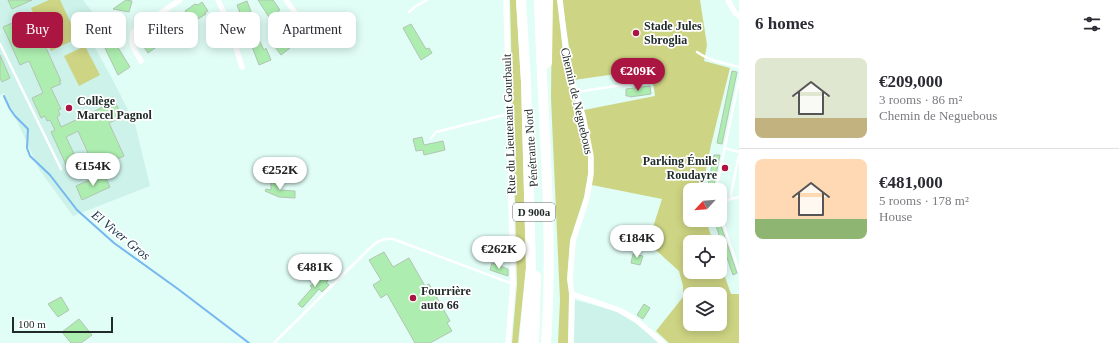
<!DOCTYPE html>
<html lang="en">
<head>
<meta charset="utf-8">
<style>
  body { margin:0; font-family:"Times New Roman",serif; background:#f2f2f3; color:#2b2b33; height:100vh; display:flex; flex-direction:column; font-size:15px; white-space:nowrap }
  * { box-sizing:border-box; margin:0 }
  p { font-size:13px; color:#7c7c81 }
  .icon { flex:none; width:22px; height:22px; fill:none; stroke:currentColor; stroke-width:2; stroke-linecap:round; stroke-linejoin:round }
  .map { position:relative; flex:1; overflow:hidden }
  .drawer { display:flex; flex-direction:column; background:#fff; width:380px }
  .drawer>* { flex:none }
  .top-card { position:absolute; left:12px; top:12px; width:380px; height:36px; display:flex; gap:8px }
  .needle { width:26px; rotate:244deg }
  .controls { position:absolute; left:683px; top:183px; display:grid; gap:8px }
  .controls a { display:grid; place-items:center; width:44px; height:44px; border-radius:8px; background:#fff; box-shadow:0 2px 10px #0003; font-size:20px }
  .scale { position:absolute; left:12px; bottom:10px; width:101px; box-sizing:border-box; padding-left:4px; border:2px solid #212c29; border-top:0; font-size:11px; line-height:14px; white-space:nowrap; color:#212c29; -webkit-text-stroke:3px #fff; paint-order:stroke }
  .price { position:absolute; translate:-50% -34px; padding:0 9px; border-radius:14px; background:#fff; color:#222; font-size:13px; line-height:26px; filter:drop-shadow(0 1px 2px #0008) }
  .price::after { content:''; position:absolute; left:50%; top:24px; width:12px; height:9px; margin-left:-6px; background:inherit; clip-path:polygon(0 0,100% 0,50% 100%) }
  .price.current { background:#ab1542; color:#fff }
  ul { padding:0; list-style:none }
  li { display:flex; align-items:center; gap:12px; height:100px; padding:0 16px }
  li+li { border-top:1px solid #e1e1e2 }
  li span { display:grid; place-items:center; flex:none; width:112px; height:80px; border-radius:8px; color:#555 }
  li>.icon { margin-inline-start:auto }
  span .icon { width:48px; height:48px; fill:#fffc; stroke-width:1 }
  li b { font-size:17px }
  h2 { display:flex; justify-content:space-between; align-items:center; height:48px; padding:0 16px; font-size:17px }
  .pill { padding:0 14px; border-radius:8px; background:#fff; box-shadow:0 2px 10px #0003; font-size:14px; line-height:36px }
  .pill.current { background:#ab1542; color:#fff }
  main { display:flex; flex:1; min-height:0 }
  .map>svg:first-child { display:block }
  .built { fill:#ccf2e9 }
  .green { fill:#cdd483; fill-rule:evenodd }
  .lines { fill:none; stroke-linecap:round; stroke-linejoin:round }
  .stream { stroke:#75b7f0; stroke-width:2 }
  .building { fill:#adeeb0; stroke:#b2c4b2; fill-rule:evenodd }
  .lane { stroke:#fff; stroke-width:2.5 }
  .street { stroke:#fff; stroke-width:5.5 }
  .highway { stroke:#fff; stroke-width:10 }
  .poi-dot { fill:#ab1542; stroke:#fff; stroke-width:1.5 }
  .labels { text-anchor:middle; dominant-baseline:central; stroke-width:3.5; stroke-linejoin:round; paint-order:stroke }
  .shield { fill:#fff; stroke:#646b69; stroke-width:1 }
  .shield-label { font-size:11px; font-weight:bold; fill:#212c29 }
  .poi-label { font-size:12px; font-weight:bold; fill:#212c29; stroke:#fff; text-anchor:start }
  .street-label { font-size:12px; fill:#212c29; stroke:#fff }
  .water-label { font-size:13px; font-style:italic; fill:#153249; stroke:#fff }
</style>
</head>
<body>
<main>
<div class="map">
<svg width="739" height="343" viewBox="0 0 739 343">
  <rect width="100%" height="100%" fill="#e0fdf6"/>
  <g class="built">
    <polygon points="0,0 83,0 93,13 82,22 89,37 115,84 135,124 150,186 73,216 39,169 4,93 0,95 0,34 1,33 0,30"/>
    <polygon points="575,300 616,311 643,328 658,343 574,343"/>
  </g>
  <g class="green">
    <polygon points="49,0 60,0 78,38 51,51 31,8"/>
    <polygon points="510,0 516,0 521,82 526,267 518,343 512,343 517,284"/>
    <polygon points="552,0 557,0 565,69 580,116 588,156 588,174 584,197 570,240 567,279 569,294 568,343 558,343 560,300 551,98"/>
    <path d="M562,0H700L707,45L704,61L730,68L711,145L702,190H690V220H706L713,242H690V272H720V263L731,294H739V343H669L656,331L683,297V286L679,271L648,243L662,199L592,185L584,110L655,96L651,69L574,80ZM690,294H720V324H690Z"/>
    <polygon points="85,46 100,75 79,86 64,56"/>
  </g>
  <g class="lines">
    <polyline class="stream" points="4,96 10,109 15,116 28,129 27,148 30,156 50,175 77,210 114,243 178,289 249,343"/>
  </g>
  <g class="building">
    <polygon points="8,0 32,0 12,9"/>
    <polygon points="126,0 132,1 129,12 113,9"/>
    <polygon points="258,0 273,0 280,10 278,11 283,19 281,20 285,25 283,26 285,29 283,30 287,38 284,40 290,48 281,55 275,47 279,44 271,32 273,30 270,27 274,25"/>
    <polygon points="247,1 254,20 257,30 255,31 259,40 264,50 266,48 271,60 259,65 251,44 250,44 246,35 248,34 237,5"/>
    <polygon points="202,2 208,11 204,13 206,14 188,25 186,28 173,37 177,42 169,47 165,41 148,53 144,47 148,45 146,42 152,36 151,34 171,20 172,21 184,14 186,13 185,11 195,4 198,5"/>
    <path d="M31,15L61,81H59L61,84L51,88L61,109L58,110L60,115L57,117L61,127L101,108L99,103L113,97L122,117L109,123L124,156L108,163L105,154L69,171L51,132L55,130L50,120L47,121L45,116L41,118L32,98L43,93L29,61L20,65L3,27ZM78,131L88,153L76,158L66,137Z"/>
    <polygon points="102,16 112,38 130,67 118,75 92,21"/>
    <polygon points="411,24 426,49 429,48 432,53 421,60 403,28"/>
    <polygon points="0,55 10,78 2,82 0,78"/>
    <polygon points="732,71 737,72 722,144 717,143"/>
    <polygon points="650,86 651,94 630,97 629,96 626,96 626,89"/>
    <polygon points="422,137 424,145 443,141 445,150 424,155 423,150 416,151 413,139"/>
    <polygon points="714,155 720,155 713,190 707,190"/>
    <polygon points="104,174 110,187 82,200 76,186"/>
    <polygon points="271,182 281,183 280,190 295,191 295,198 279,197 265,191 266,189 271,190"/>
    <polygon points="714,220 719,220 737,273 733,275"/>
    <polygon points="384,252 393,267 409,258 425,286 429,284 450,321 447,323 452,331 430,343 415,343 387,294 381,298 373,285 381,280 369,260"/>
    <polygon points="633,254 643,256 640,265 631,263"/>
    <polygon points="492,263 508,269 508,276 490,270"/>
    <polygon points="319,271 328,281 326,282 329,285 322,292 319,289 303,307 301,307 298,304 312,288 310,286 315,282 312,278"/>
    <polygon points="61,297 69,310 58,317 48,304"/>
    <polygon points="644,304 650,308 643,319 637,315"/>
    <polygon points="79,319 92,335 81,343 71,343 62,332"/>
  </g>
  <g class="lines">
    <g class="lane">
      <polyline points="409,12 416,6 427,0"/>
      <polyline points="0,44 61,169"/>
      <path d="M697,52C709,61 725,63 739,67"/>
      <polyline points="576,92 651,81"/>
      <polyline points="431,138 436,132 508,114"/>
      <polyline points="724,148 739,152"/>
      <polyline points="716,190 739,80"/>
      <polyline points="732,198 731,194 739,155"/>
      <polyline points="720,202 739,197"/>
      <polyline points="720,214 739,271"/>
      <path d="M274,343L362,256C371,247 379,237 393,239L513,284"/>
    </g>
    <g class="street">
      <polyline points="218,0 228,22 242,67"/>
      <polyline points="286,0 318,45"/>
      <polyline points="506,0 513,284 508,343"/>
      <polyline points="560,0 568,68 583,116 591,156 591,174 587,198 573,241 570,279 572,294 571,343"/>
      <polyline points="728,0 735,13 739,16"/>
      <path d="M141,61C135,50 129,44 134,31L180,0"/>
      <polyline points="572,294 619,310 635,319 663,343"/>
    </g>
    <g class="highway">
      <polyline points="521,0 526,82 531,268 524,343"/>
      <path d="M539,0C542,114 554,229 546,343"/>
      <polyline points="547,63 548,0"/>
      <polyline points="534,343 536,276"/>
    </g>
  </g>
  <g class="poi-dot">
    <circle cx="636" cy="33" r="4"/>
    <circle cx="69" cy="108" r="4"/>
    <circle cx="725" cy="168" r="4"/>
    <circle cx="413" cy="298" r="4"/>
  </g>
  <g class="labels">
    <rect class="shield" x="513" y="203" width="42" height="18" rx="3"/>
    <g class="shield-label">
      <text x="534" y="212">D 900a</text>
    </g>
    <g class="poi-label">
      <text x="644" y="26">Stade Jules<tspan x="644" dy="14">Sbroglia</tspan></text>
      <text x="77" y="101">Collège<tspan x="77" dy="14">Marcel Pagnol</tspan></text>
      <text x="717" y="161" text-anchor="end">Parking Émile<tspan x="717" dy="14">Roudayre</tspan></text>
      <text x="421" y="291">Fourrière<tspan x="421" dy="14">auto 66</tspan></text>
    </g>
    <g class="street-label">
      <text transform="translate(577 101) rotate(77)">Chemin de Neguebous</text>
      <text transform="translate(509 124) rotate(-92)">Rue du Lieutenant Gourbault</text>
      <text transform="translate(531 148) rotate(-94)">Pénétrante Nord</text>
    </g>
    <g class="water-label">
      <text transform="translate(121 235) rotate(39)">El Viver Gros</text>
    </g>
  </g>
</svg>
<div class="controls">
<a><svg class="needle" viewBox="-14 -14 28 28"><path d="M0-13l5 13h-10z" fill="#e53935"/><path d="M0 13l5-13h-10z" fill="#7c7c81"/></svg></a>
<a><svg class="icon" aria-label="locate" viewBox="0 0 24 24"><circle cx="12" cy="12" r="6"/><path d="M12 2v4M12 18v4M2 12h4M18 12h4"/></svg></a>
<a><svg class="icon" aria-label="layers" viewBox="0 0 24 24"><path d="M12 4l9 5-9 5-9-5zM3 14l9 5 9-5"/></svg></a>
</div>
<div class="scale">100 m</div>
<b class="price current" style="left:638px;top:92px">€209K</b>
<b class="price" style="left:93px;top:187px">€154K</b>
<b class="price" style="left:280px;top:191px">€252K</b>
<b class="price" style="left:637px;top:259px">€184K</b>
<b class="price" style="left:499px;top:270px">€262K</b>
<b class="price" style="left:315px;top:288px">€481K</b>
<div class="top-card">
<a class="pill current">Buy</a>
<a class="pill">Rent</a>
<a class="pill">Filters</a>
<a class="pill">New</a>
<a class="pill">Apartment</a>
</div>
</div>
<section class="drawer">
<h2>6 homes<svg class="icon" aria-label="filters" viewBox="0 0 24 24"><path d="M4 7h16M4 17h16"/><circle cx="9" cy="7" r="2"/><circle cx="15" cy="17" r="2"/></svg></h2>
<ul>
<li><span style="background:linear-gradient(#dfe7d0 75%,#c2b280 0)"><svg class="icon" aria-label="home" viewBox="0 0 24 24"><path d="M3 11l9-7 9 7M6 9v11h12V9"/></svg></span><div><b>€209,000</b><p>3 rooms · 86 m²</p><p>Chemin de Neguebous</p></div></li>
<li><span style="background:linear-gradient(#ffd9b3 75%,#8fb573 0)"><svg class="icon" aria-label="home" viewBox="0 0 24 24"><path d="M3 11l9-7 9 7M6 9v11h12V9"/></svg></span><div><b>€481,000</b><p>5 rooms · 178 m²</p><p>House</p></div></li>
</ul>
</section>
</main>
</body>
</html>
